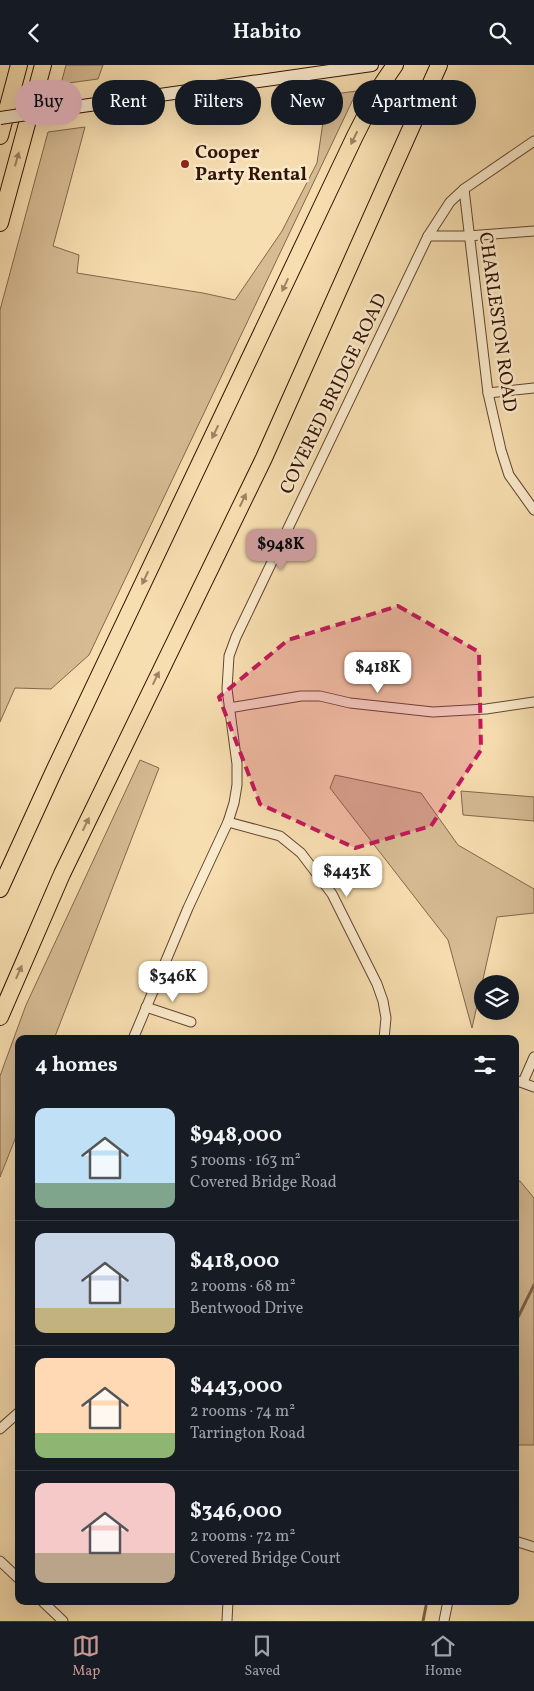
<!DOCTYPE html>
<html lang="en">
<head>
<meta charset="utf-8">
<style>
  body { margin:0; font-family:Vollkorn,serif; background:#242831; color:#f1f3f6; height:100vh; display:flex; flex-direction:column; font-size:19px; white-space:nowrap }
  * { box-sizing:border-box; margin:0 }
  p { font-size:16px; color:#9ea1a6 }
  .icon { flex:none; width:28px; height:28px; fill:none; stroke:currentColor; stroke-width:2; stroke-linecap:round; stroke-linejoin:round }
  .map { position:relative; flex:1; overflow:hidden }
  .drawer { position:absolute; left:15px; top:970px; width:504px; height:570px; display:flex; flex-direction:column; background:#171b24; border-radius:10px; box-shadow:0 5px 20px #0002 }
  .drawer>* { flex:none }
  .banner { position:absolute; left:15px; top:15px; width:505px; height:45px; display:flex; gap:10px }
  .buttons { position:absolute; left:474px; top:910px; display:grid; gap:10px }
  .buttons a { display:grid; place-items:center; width:45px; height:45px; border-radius:50%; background:#171b24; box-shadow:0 5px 20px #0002; font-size:25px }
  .price { position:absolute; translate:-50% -42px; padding:0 11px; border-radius:10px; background:#fff; color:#222; font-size:16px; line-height:32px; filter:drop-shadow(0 1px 2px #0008) }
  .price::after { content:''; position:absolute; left:50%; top:30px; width:15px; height:11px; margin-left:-8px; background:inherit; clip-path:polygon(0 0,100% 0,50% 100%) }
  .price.on { background:#c59692; color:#111 }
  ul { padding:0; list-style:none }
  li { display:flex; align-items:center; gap:15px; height:125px; padding:0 20px }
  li+li { border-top:1px solid #363941 }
  li span { display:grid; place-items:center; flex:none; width:140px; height:100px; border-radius:10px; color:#555 }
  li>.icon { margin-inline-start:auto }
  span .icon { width:60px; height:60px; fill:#fffc; stroke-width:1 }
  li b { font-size:21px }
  h2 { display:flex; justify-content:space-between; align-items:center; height:60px; padding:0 20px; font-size:21px }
  .chip { padding:0 18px; border-radius:22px; background:#171b24; box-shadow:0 5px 20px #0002; font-size:18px; line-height:45px }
  .chip.on { background:#c59692; color:#111 }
  header { display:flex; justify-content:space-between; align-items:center; height:65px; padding:0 20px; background:#171b24; font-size:22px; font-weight:600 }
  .tabs { display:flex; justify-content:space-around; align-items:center; height:70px; border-top:1px solid #363941; background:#171b24; font-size:14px; color:#9ea1a6 }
  .tabs a { display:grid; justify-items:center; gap:2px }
  .tabs .on { color:#c59692 }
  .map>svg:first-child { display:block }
  .green { fill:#d6bb93; stroke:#84674c }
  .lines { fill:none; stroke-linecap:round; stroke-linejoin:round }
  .stream { stroke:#806348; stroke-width:3 }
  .street-casing { stroke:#63462f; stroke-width:11 }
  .secondary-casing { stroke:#321304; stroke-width:14 }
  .highway-casing { stroke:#321304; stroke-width:18 }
  .street { stroke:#faeacc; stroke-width:9 }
  .secondary { stroke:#faeacc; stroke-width:12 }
  .highway { stroke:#f7deb0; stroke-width:16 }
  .secondary-bridge-casing { stroke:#321304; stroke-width:14; stroke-linecap:butt }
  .secondary-bridge { stroke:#faeacc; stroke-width:12 }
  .oneway { fill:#9e8363 }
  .marked { fill:#c2185b; fill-opacity:0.2; stroke:#c2185b; stroke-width:4; stroke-dasharray:10 6; stroke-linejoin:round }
  .poi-dot { fill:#8f2418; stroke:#faeacc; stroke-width:2 }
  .labels { text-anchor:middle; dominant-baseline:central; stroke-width:5; stroke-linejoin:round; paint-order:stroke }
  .poi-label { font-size:19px; font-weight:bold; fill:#321304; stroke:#faeacc; text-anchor:start }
  .street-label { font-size:19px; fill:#321304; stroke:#faeacc }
</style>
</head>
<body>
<header><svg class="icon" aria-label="back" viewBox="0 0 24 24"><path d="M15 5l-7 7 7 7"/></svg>Habito<svg class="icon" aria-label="search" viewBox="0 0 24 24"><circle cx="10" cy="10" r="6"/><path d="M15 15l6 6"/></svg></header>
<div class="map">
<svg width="534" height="1556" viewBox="0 0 534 1556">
  <rect width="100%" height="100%" fill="#f7deb0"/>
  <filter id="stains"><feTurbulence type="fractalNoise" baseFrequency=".004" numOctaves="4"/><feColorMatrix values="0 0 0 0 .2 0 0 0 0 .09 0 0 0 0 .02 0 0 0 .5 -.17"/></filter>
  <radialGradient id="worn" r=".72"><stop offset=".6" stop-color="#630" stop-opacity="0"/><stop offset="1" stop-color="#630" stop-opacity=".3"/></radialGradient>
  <g class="green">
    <polygon points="66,0 103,0 98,14 61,19"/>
    <polygon points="357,26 89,590 51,624 15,623 0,657 0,245 48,67 85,62 53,181 79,190 77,208 203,228 235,235 282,166 317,98 327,30"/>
    <polygon points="140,695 159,703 54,974 19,974 19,1064 0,1112 0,1011 26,940"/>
    <polygon points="335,710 421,728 458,780 534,824 534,848 497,852 472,963 448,875 330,723"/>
    <polygon points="461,726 534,732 534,756 463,750"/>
    <polygon points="520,1116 534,1133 534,1380 515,1380 515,1117"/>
  </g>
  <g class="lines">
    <g class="stream">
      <polyline points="515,1258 534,1220"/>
      <polyline points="423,1556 426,1541"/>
    </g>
    <defs>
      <g id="street">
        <polyline points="464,124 488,328 501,385 509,410 534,445"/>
        <polyline points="428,171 468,171 534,166"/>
        <polyline points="488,328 534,323"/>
        <polyline points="229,643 301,631 320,631 350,638 433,647 486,644 534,637"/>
        <polyline points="228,757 280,771 301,788 332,829 377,919 383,936 386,953 384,974"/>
        <polyline points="146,942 191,957"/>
        <polyline points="133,974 188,843 228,757 234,738 237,720 237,699 227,624 229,591 236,572 428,171 450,137 464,124 534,76"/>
        <polyline points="515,1015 534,1022"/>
        <polyline points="523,1017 534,992"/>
        <polyline points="0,1364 19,1347"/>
        <polyline points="515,1476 534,1482"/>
        <polyline points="0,1496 19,1514"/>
        <polyline points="42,1536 63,1556"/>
        <polyline points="227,1556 228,1536"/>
        <polyline points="444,1556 448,1536"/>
      </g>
      <polyline id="secondary" points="54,45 372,0"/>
      <g id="highway">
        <polyline points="0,71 19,0"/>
        <polyline points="0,158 43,0"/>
        <polyline points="0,824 53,708 355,71 380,22 395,0"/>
        <polyline points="0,952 62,809 264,393 439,0"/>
      </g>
    </defs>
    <use href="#street" class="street-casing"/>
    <use href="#secondary" class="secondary-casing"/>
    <use href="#highway" class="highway-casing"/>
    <use href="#street" class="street"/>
    <use href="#secondary" class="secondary"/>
    <use href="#highway" class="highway"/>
    <defs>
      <polyline id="secondary-bridge" points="0,53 54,45"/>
    </defs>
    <use href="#secondary-bridge" class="secondary-bridge-casing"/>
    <use href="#secondary-bridge" class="secondary-bridge"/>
  </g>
  <defs><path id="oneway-solid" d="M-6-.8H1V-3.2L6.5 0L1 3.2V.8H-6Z" transform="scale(1.25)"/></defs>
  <g class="oneway">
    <use href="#oneway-solid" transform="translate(354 73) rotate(116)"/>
    <use href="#oneway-solid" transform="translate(17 94) rotate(-74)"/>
    <use href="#oneway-solid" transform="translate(285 220) rotate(115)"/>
    <use href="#oneway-solid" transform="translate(215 367) rotate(116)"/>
    <use href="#oneway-solid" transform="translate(243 435) rotate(-64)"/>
    <use href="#oneway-solid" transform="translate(145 513) rotate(115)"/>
    <use href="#oneway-solid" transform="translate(156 613) rotate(-64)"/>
    <use href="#oneway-solid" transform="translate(86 759) rotate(-64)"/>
    <use href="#oneway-solid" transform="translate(19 907) rotate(-66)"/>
  </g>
  <path class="marked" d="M398,541L479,587L481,685L431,761L355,783L260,739L219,632L288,575Z"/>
  <circle class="poi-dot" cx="185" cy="99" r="5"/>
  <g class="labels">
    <g class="poi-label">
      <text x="195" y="88">Cooper<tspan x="195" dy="22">Party Rental</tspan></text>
    </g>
    <g class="street-label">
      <text transform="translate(497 257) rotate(82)">CHARLESTON ROAD</text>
      <text transform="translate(334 329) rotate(-64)">COVERED BRIDGE ROAD</text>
    </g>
  </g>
  <rect width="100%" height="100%" filter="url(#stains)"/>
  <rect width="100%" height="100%" fill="url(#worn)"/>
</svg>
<div class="buttons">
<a><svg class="icon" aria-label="layers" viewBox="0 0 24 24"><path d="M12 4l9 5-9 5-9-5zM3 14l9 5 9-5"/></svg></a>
</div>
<b class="price on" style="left:281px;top:506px">$948K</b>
<b class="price" style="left:378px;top:629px">$418K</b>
<b class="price" style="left:347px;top:833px">$443K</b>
<b class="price" style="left:173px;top:938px">$346K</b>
<div class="banner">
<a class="chip on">Buy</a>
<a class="chip">Rent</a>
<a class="chip">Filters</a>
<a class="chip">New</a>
<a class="chip">Apartment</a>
</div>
<section class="drawer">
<h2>4 homes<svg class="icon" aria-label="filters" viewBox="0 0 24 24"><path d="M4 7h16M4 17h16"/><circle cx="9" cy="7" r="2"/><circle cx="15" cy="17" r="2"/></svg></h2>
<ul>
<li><span style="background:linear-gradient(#bfe0f5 75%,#7fa58c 0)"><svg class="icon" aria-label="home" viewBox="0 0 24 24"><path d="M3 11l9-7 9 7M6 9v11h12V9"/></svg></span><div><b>$948,000</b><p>5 rooms · 163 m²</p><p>Covered Bridge Road</p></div></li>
<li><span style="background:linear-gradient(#c9d6e8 75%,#c2b280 0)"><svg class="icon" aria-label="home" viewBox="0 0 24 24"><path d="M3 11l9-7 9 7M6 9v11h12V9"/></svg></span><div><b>$418,000</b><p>2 rooms · 68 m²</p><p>Bentwood Drive</p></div></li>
<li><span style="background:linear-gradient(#ffd9b3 75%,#8fb573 0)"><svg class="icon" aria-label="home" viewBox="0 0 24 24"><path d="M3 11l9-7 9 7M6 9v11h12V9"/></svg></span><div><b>$443,000</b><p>2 rooms · 74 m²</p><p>Tarrington Road</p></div></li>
<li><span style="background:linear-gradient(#f6c9c9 70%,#b9a48a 0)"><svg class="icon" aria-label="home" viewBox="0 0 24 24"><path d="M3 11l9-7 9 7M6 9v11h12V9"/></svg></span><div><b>$346,000</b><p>2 rooms · 72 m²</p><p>Covered Bridge Court</p></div></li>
</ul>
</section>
</div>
<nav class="tabs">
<a class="on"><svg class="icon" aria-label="map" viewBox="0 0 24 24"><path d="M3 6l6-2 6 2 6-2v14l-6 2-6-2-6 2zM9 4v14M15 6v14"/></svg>Map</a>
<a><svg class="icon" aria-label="saved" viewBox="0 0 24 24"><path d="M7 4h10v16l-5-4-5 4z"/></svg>Saved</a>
<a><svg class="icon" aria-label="home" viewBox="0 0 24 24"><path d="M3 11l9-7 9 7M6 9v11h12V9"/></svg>Home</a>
</nav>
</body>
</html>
